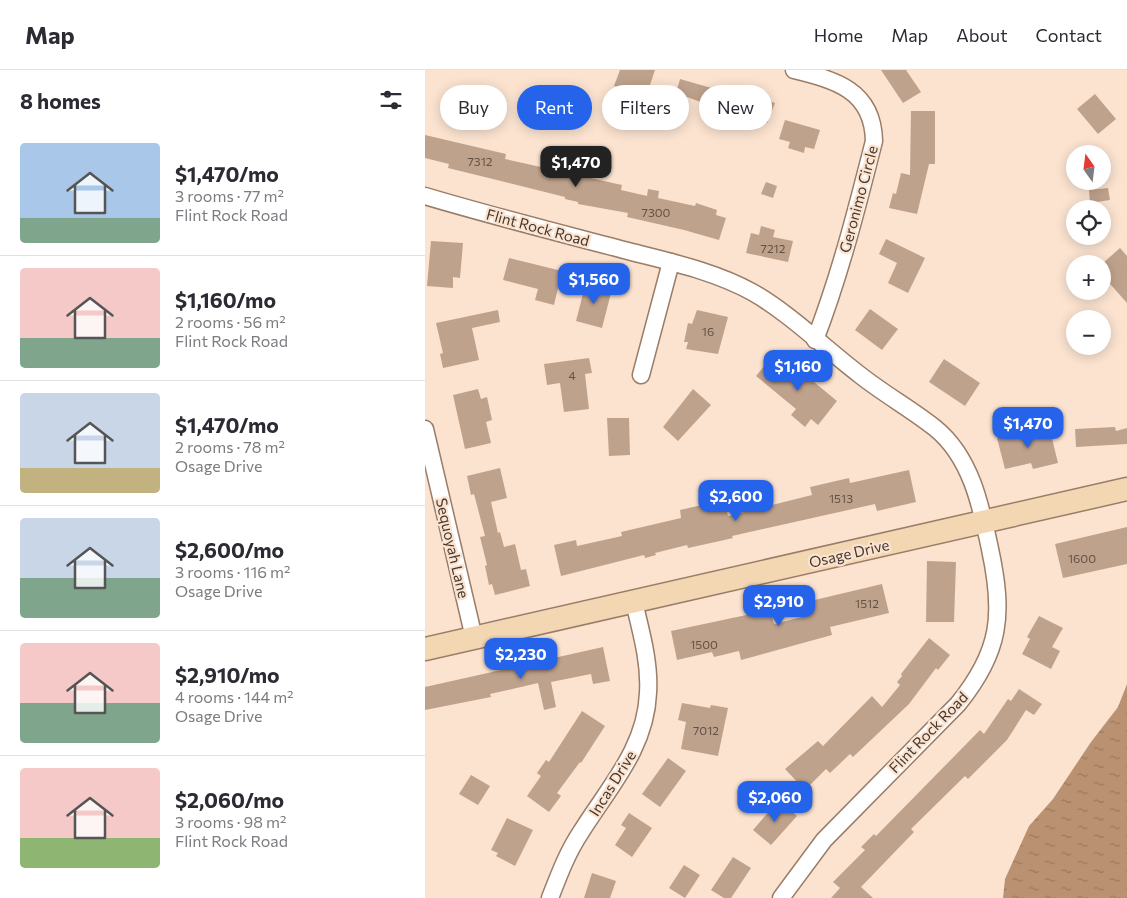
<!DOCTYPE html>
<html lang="en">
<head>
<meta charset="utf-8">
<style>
  body { margin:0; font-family:Commissioner,sans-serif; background:#f2f2f3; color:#2b2b33; height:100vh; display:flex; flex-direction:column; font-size:19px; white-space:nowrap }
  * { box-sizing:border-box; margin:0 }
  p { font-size:16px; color:#7c7c81 }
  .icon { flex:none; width:28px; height:28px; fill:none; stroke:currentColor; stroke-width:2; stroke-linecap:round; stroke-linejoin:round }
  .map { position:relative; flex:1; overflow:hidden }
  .drawer { display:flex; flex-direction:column; background:#fff; width:425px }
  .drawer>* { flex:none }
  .guide { position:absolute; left:15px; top:15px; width:475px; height:45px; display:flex; gap:10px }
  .needle { width:32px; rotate:346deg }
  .fabs { position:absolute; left:641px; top:75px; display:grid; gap:10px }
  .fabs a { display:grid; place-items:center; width:45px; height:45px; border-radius:50%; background:#fff; box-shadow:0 2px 12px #0003; font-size:25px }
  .price { position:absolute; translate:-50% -42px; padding:0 11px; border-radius:10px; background:#2563eb; color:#fff; font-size:16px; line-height:32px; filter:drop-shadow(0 1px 2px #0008) }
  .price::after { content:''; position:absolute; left:50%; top:30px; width:15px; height:11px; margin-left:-8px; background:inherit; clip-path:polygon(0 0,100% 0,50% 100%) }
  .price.active { background:#222; color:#fff }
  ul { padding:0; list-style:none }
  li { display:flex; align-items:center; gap:15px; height:125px; padding:0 20px }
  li+li { border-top:1px solid #e1e1e2 }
  li span { display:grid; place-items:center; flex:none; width:140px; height:100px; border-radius:5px; color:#555 }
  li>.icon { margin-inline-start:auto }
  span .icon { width:60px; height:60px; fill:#fffc; stroke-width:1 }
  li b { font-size:21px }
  h2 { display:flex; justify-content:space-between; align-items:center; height:60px; padding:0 20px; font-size:21px }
  .pill { padding:0 18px; border-radius:22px; background:#fff; box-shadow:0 2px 12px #0003; font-size:18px; line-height:45px }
  .pill.active { background:#2563eb; color:#fff }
  header { display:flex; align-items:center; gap:30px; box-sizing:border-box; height:70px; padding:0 25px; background:#fff; border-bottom:1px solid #e1e1e2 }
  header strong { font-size:24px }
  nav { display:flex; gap:28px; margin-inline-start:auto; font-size:18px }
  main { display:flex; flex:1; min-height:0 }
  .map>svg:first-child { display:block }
  .water { fill:url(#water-ripples) }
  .building { fill:#bfa28c }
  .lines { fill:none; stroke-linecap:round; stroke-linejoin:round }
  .street-casing { stroke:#997d68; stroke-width:19 }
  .secondary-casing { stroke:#997d68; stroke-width:25 }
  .street { stroke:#fff; stroke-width:16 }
  .secondary { stroke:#f3d6b2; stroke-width:22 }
  .labels { text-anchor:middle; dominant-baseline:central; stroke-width:4.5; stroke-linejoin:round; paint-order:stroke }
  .number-label { font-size:12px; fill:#635246 }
  .street-label { font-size:15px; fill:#44382f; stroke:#fbe3d0 }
</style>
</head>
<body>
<header>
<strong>Map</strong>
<nav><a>Home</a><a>Map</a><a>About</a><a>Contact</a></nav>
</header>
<main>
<section class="drawer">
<h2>8 homes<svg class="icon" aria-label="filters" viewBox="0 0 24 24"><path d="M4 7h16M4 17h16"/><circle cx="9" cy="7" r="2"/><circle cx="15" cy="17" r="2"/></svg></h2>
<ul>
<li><span style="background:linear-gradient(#a9c7e8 75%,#7fa58c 0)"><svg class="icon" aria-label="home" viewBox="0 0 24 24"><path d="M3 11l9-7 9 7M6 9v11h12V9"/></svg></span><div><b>$1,470/mo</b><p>3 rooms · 77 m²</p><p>Flint Rock Road</p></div></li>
<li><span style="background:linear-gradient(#f6c9c9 70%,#7fa58c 0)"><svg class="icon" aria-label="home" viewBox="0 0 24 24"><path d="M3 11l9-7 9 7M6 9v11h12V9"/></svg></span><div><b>$1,160/mo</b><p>2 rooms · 56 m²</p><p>Flint Rock Road</p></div></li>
<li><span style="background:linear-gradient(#c9d6e8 75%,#c2b280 0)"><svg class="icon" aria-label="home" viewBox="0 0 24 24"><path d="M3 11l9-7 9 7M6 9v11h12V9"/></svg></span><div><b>$1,470/mo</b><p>2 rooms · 78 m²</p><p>Osage Drive</p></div></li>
<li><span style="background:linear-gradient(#c9d6e8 60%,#7fa58c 0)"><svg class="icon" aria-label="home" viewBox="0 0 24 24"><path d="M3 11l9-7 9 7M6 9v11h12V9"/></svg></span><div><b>$2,600/mo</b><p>3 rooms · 116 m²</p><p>Osage Drive</p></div></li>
<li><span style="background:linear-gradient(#f6c9c9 60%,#7fa58c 0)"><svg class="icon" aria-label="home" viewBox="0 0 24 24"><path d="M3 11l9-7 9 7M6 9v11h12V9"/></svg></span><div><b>$2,910/mo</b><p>4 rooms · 144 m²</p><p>Osage Drive</p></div></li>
<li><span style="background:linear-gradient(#f6c9c9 70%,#8fb573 0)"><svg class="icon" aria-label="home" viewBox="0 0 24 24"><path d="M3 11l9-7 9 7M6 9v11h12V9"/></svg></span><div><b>$2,060/mo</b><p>3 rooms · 98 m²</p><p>Flint Rock Road</p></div></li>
</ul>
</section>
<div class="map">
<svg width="702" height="828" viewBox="0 0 702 828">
  <defs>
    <pattern id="water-ripples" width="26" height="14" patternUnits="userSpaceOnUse" patternTransform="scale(1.25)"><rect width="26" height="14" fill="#bb9271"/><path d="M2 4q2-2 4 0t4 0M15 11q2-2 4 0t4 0" fill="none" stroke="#9a785d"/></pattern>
  </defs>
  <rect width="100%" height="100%" fill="#fbe3d0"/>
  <polygon class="water" points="702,614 702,828 578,828 580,809 604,756 628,729 666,672 693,637"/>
  <g class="building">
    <polygon points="195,0 230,0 221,27 189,16"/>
    <polygon points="456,0 481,0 496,22 478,33"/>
    <polygon points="255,9 290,19 284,35 251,23"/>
    <polygon points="322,22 350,33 342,53 315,42"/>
    <polygon points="670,24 691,49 673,64 652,39"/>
    <polygon points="486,41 510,41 510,94 504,94 492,144 464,138 468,123 471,124 476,103 485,105"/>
    <polygon points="360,50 395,60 389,79 380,77 379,83 363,78 365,72 354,69"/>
    <polygon points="0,65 81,84 80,89 197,115 196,120 222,126 223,119 234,121 233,128 270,136 271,133 292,140 291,145 301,148 294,170 259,160 202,147 203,143 153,134 153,132 140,129 140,127 23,98 24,94 0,88"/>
    <polygon points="341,112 352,116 348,128 336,124"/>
    <polygon points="683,118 685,130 665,133 664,120"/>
    <polygon points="336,156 350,160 348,167 368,171 363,192 321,183 326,163 334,165"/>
    <polygon points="461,169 500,188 483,223 463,213 472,193 454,184"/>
    <polygon points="6,171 38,173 35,208 28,207 28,218 2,216"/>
    <polygon points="695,178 702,186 702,233 678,206 678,193"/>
    <polygon points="84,188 137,201 129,235 110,230 113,219 78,210"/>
    <polygon points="161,212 187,219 177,258 151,251"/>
    <polygon points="445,239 473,259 457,280 430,260"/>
    <polygon points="73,240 75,252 47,258 54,290 18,298 15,284 18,283 11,253"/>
    <polygon points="272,240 303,247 293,284 261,279 263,272 259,272 263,253 267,254"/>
    <polygon points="164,288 167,303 160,304 164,339 139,342 135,313 122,315 119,294"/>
    <polygon points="345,289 359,301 366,293 412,331 393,355 386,349 380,357 366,345 371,339 331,306"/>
    <polygon points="519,289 555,313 540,336 504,312"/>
    <polygon points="53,319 56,329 62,327 67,350 61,352 66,373 40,379 28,325"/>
    <polygon points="268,319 286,335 253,371 238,357"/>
    <polygon points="182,348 204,348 205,385 184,386"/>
    <polygon points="624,356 633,393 608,399 606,393 580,399 572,368"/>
    <polygon points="690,357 691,361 702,358 702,374 651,377 650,359"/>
    <polygon points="75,398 82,428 66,432 73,463 75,462 79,477 90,474 96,500 101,499 105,516 70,525 67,514 64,515 60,496 62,495 55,467 60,466 49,424 46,425 42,406"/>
    <polygon points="484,400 491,432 452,441 450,434 307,466 308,468 295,471 263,478 262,475 230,483 231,485 220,488 219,485 136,506 129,475 151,470 152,476 197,466 196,462 256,448 255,440 299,430 303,446 387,425 385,417 424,408 425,413"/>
    <polygon points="702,457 702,494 638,508 630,474"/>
    <polygon points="502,491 531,492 529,552 501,552"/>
    <polygon points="457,514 464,543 405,557 407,565 316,590 314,581 289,587 287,582 252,590 246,561 345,540 349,554 381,546 377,533"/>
    <polygon points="614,546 638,558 627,577 635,581 626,599 597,584 605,569 602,567"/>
    <polygon points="504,568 525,585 513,600 511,598 484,634 428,687 425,684 405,703 401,699 380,720 360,699 393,671 398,676 447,626 457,637 475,615 472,612 477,606 476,604"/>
    <polygon points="178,577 185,611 168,614 166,604 126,612 131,637 119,640 113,613 65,624 66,627 0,640 0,617"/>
    <polygon points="594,619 617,634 609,645 601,640 582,670 543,709 540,706 486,759 489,762 436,817 448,828 406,828 415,818 408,812 440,780 436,777 449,764 451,766 555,660 559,664 583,629 586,631"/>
    <polygon points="257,633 285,638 286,635 303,638 293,686 256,679 261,652 253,650"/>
    <polygon points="157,641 180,656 156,693 155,692 132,723 136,726 124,742 102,726 116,706 112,703 121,690 124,692"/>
    <polygon points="243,688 261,701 235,737 217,724"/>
    <polygon points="46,705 65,716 53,735 34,724"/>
    <polygon points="354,730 372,746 346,775 328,760"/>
    <polygon points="204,743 227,758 207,787 190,775 201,758 196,755"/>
    <polygon points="82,748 108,760 90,796 71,786 73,783 66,780"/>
    <polygon points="308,787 326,798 306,828 299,828 286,820"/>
    <polygon points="259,795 275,805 260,828 244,818"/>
    <polygon points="167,803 191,811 185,828 159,828"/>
  </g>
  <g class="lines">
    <defs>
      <g id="street">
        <path d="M369,0C410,10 448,20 449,71C432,138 415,205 390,270"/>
        <path d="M0,126C67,146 135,163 203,181C245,192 289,201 327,222C363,242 402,280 435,305C459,324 486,339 510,358C546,387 556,436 565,479C579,544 576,581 533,634L399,770L356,828"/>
        <polyline points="216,305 246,192"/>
        <polyline points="0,359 49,568"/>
        <path d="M125,828C134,805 142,783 156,762C184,717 221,678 223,623C225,592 216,562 209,532"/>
      </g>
      <polyline id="secondary" points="0,579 702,419"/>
    </defs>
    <use href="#street" class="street-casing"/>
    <use href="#secondary" class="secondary-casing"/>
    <use href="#street" class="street"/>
    <use href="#secondary" class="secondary"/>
  </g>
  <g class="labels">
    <g class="number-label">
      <text x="55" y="91">7312</text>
      <text x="231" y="142">7300</text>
      <text x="348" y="178">7212</text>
      <text x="283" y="261">16</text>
      <text x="147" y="305">4</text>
      <text x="416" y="428">1513</text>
      <text x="657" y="488">1600</text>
      <text x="442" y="533">1512</text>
      <text x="279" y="574">1500</text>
      <text x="281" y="660">7012</text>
    </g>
    <g class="street-label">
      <text transform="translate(433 129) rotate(-75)">Geronimo Circle</text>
      <text transform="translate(113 157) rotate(15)">Flint Rock Road</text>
      <text transform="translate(28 478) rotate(77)">Sequoyah Lane</text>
      <text transform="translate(424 483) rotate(-13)">Osage Drive</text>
      <text transform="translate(503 662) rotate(-46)">Flint Rock Road</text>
      <text transform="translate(187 713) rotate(-58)">Incas Drive</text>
    </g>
  </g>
</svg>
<div class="fabs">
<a><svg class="needle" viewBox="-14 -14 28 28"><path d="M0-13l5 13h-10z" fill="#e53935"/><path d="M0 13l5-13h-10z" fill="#7c7c81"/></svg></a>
<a><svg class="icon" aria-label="locate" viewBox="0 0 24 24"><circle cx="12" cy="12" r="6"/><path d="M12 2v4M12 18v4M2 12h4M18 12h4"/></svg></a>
<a>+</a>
<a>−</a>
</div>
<b class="price active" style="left:151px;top:118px">$1,470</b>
<b class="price" style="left:169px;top:235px">$1,560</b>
<b class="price" style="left:373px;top:322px">$1,160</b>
<b class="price" style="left:603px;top:379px">$1,470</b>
<b class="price" style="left:311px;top:452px">$2,600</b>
<b class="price" style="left:354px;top:557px">$2,910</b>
<b class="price" style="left:96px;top:610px">$2,230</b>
<b class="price" style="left:350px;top:753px">$2,060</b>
<div class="guide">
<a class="pill">Buy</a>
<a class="pill active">Rent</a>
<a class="pill">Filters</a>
<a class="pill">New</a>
</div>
</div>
</main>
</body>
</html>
